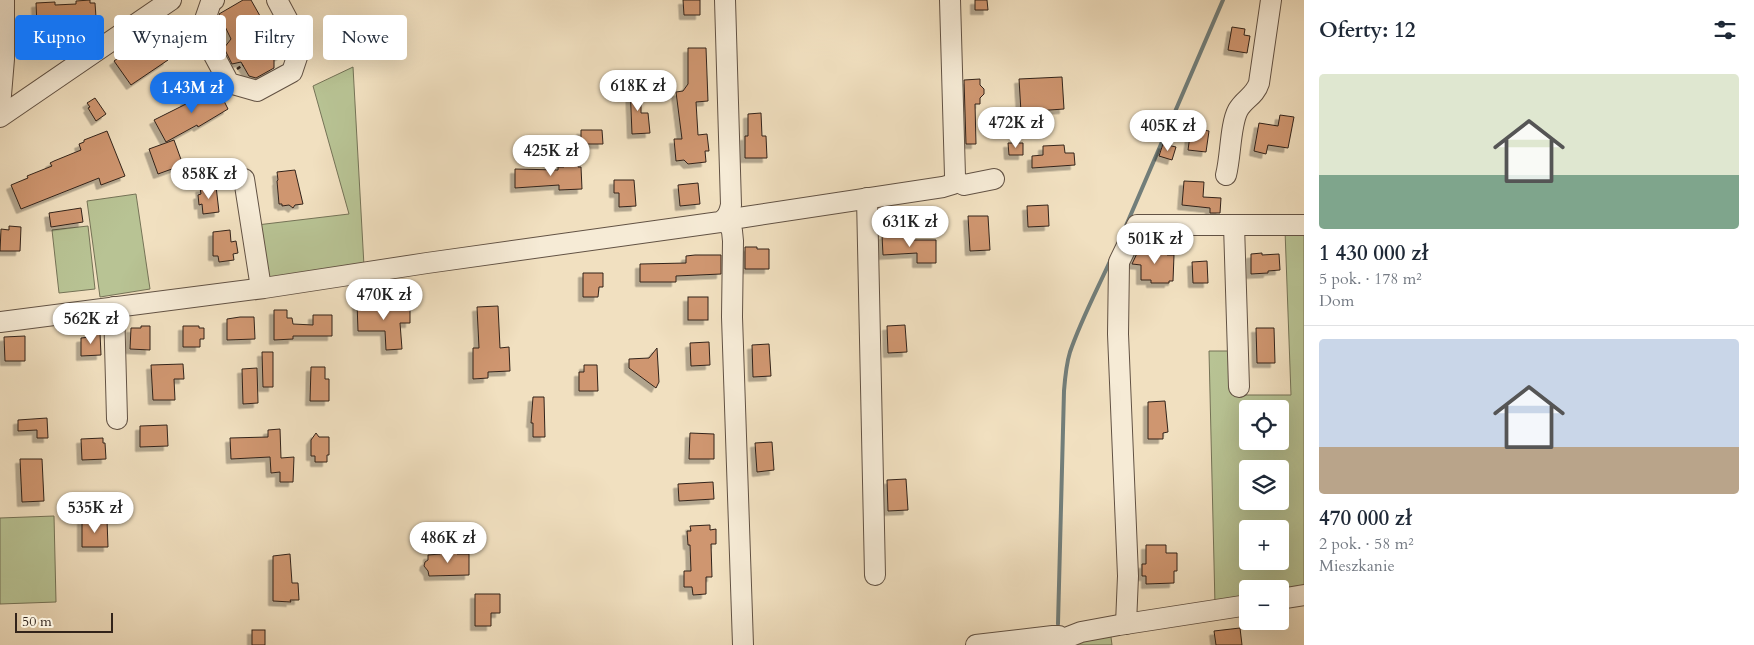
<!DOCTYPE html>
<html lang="pl">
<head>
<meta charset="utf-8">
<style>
  body { margin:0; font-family:Cardo,serif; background:#f6f6f7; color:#1f2937; height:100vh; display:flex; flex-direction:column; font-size:19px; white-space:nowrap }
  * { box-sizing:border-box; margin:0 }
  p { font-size:16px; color:#747a83 }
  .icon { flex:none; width:28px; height:28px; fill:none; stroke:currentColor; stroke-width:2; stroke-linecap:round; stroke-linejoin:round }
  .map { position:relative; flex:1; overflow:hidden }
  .details { display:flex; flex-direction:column; background:#fff; width:450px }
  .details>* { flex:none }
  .guide { position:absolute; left:15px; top:15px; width:475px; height:45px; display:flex; gap:10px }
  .tools { position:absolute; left:1239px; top:400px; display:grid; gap:10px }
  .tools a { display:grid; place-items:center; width:50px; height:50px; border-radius:5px; background:#fff; box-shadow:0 5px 20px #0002; font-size:25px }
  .scale { position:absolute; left:15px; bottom:12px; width:98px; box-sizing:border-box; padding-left:5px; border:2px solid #32231a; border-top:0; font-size:14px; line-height:18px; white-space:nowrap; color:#32231a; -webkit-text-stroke:4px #f6ebd6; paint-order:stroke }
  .price { position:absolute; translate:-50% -42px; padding:0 11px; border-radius:18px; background:#fff; color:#222; font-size:16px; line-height:32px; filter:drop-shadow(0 1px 2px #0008) }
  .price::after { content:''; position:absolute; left:50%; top:30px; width:15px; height:11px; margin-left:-8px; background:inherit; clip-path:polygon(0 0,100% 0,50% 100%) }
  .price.on { background:#1a73e8; color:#fff }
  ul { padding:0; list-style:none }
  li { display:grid; align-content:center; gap:10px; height:265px; padding:0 15px }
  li+li { border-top:1px solid #e0e1e3 }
  li span { display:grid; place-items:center; height:155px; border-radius:5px; color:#555 }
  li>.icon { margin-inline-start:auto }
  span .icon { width:90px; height:90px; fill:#fffc; stroke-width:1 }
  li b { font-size:21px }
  h2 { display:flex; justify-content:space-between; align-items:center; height:60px; padding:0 15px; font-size:21px }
  .tag { padding:0 18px; border-radius:5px; background:#fff; box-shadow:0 5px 20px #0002; font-size:18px; line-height:45px }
  .tag.on { background:#1a73e8; color:#fff }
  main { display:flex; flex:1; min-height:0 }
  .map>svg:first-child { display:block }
  .green { fill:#b8c394; stroke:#757357; fill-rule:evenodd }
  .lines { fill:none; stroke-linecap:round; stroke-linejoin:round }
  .stream { stroke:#727e7a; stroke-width:4 }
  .building { fill:#cf966f; stroke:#32231a; filter:url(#shadow) }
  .minor-casing { stroke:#625244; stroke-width:22 }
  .path { stroke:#32231a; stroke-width:2.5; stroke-dasharray:4 2.5; stroke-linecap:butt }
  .minor { stroke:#f6ebd6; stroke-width:20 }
</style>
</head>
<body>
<main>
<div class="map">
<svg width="1304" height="645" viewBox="0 0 1304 645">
  <defs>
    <filter id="shadow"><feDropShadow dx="-4.5" dy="4.5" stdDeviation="0" flood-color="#0004"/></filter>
  </defs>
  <rect width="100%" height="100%" fill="#f1e0c0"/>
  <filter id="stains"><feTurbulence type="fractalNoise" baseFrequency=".004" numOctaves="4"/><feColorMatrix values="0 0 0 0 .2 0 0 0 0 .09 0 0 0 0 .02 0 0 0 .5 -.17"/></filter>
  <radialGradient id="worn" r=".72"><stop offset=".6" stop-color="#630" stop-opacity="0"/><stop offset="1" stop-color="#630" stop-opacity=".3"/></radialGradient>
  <g class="green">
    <polygon points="353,67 364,266 271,280 264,277 257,225 349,214 313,86"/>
    <polygon points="136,194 150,289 100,297 87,201"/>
    <polygon points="88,226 95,289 59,293 52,230"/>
    <path d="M1285,230H1304V592L1280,597V589H1248L1247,601L1215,605L1209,351H1235V395H1291ZM1248,409H1280V441H1248ZM1248,469H1280V501H1248ZM1248,529H1280V561H1248Z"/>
    <polygon points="54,516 56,602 0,604 0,518"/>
    <polygon points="1110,629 1112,645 1067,645"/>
  </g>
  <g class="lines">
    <g class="stream">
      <polyline points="1125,228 1223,0"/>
      <path d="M1058,624L1064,391C1065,378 1066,365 1070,352C1081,320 1097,290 1111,259"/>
    </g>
  </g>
  <g class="building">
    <polygon points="90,0 90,3 95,3 96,17 56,19 56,24 37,25 36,3 55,2 55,5 76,4 76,1"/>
    <polygon points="243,0 251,0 264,23 275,21 283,36 277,45 282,55 274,59 274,68 256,78 249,76 241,62 232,64 224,48 231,39 219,14"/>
    <polygon points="683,0 700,0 700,15 684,15"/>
    <polygon points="975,0 987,0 988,10 975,10"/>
    <polygon points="1232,27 1245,29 1244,35 1250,36 1247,53 1228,50"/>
    <polygon points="156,32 169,51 164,55 168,60 131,85 114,61"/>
    <polygon points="688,48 706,48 708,101 696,102 698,135 707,134 709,151 705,151 706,162 688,164 684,160 676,161 674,139 682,139 676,92 683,91 688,84"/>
    <polygon points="1062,77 1064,109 1021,112 1019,79"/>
    <polygon points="980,79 980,85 984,89 984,94 980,98 980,104 975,104 976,144 966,144 964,80"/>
    <polygon points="630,85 641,85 641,113 648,113 650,133 632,134"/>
    <polygon points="217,87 228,109 198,127 197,125 166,142 154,120 186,104 185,101 196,95 197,97"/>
    <polygon points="95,98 106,114 96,121 88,108 90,107 87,103"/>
    <polygon points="761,113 762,136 766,136 767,158 745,158 745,136 748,136 748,114"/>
    <polygon points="1280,115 1294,117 1288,148 1268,145 1266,154 1254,151 1259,123 1278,126"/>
    <polygon points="1191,128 1209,131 1206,152 1188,150"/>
    <polygon points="581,130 602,130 603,144 581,144"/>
    <polygon points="107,131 125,176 101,185 99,178 21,209 11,185 28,178 27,176 52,166 50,163 54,161 81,150 79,144 84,142 84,140"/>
    <polygon points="174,140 183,165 158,174 149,149"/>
    <polygon points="1008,143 1023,143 1023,155 1009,155"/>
    <polygon points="1163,144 1176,147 1172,160 1159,156"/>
    <polygon points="1064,145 1065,153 1074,153 1075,165 1032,168 1032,156 1043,155 1043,146"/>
    <polygon points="578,161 578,167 581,167 582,189 559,190 559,185 515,188 515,169 558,170 558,167 564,167 564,162"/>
    <polygon points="295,170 303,204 295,205 293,208 289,205 282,206 282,204 279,204 277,181 278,180 277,172"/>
    <polygon points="614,180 634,180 636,206 619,207 619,193 614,193"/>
    <polygon points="1184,181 1204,182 1203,197 1221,198 1220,213 1210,213 1210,208 1182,205"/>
    <polygon points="698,183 700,204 680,206 678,185"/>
    <polygon points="216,186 219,212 203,214 202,204 199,205 198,195 201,194 200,188"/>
    <polygon points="1048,205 1049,226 1028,227 1027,206"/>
    <polygon points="81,208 83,222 51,227 49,213"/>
    <polygon points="968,216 988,216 990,250 970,251"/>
    <polygon points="9,226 21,227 20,251 0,251 1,229 9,230"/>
    <polygon points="230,230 231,242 236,241 238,253 233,254 234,260 219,262 218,256 213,256 213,232"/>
    <polygon points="905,234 905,240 936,240 936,263 917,263 917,253 883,255 882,235"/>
    <polygon points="1141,245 1148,245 1148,248 1167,249 1167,255 1174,255 1173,281 1169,281 1169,283 1151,283 1151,280 1141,280 1141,265 1132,264"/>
    <polygon points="745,247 757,247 757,249 769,249 769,269 745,269"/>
    <polygon points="1262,253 1262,255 1279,254 1280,270 1268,271 1268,273 1251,274 1251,254"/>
    <polygon points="695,255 721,255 721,274 676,276 676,282 640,282 640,264 686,263 686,256"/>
    <polygon points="1207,261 1208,283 1193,283 1192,262"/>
    <polygon points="583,273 603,273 603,287 599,287 598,297 583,297"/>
    <rect x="688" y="297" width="20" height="23"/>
    <polygon points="357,302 377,302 377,305 410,305 410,323 400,323 402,349 386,350 385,331 358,331"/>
    <polygon points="498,306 500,348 509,347 510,371 488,372 488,378 473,379 473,348 479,348 477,307"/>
    <polygon points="274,310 287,310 287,318 292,318 293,324 313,325 313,315 332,315 332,336 293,336 293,339 274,340"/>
    <polygon points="240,317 254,317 255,339 227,340 227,319"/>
    <polygon points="905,325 907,352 888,353 887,326"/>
    <polygon points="141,326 150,326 150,350 130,349 131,328 141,328"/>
    <polygon points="183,326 199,326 199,328 204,328 204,339 200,339 200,347 183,347"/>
    <polygon points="1256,328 1274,328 1275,363 1257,363"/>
    <polygon points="90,333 100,333 101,355 81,356 81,338 90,337"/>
    <polygon points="25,336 25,361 5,361 4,337"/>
    <polygon points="709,342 710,365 691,366 690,343"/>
    <polygon points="769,344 771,376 753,377 752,345"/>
    <polygon points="657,348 659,382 656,388 629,368 629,359 649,358"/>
    <polygon points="262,352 273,352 273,387 263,387"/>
    <polygon points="183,364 184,379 174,379 175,400 153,400 151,365"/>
    <polygon points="584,365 597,365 598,391 579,391 579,372 584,372"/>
    <polygon points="311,367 325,367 325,379 329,379 329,401 310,401"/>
    <polygon points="257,368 258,403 243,404 242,369"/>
    <polygon points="533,397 544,397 545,437 533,437 533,423 531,423"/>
    <polygon points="1165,401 1168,432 1163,433 1163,439 1148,439 1148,402"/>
    <polygon points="47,418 48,438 37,438 37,430 18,431 18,420"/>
    <polygon points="167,425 168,446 140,447 140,426"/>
    <polygon points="280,429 281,458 294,457 293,482 280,482 280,472 271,473 270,457 231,459 230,438 268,437 268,430"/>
    <polygon points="316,433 319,437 329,437 329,455 327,455 327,462 315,462 315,456 311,456 311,440"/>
    <polygon points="690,433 714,434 714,459 689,459"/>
    <polygon points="103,438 103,443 105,443 106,459 82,460 81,439"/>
    <polygon points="772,442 774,470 757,472 755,443"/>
    <polygon points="20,459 42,459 44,501 22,502"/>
    <polygon points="906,479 908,510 888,511 887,480"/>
    <polygon points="713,482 714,499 679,501 678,484"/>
    <polygon points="82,520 107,520 108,547 82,547"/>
    <polygon points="710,525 710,530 716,529 716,544 711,544 712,577 706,577 706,594 693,595 692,587 684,587 684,571 691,571 690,545 688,545 687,531 691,531 690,526"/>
    <polygon points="1146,545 1166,545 1166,553 1177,553 1177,571 1174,571 1174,583 1146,584 1146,576 1142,576 1142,564 1146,564"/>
    <polygon points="439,552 457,552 457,554 469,554 469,575 429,576 428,571 424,566 425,562 428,560 428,555 440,554"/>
    <polygon points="290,554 292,583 298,583 299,600 290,600 291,602 273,601 273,556"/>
    <polygon points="475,594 500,594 500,613 491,613 491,626 475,626"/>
    <polygon points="1240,628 1242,645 1216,645 1214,631"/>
    <rect x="252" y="630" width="13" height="15"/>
  </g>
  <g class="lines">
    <defs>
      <g id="minor">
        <polyline points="214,0 211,2 201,31 229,83 257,91 292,72 301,45 277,0"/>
        <polyline points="950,0 955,176 956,181 964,185 994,179"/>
        <polyline points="0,107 4,59 4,0"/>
        <polyline points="0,117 171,0"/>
        <path d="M1226,175C1231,156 1230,125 1238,110C1244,99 1255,96 1259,83L1271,0"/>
        <polyline points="244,179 261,288"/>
        <polyline points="867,198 875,575"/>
        <polyline points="726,218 732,231 733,241 732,317 743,645"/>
        <polyline points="726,218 732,219 943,187 953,184 956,181"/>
        <polyline points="1234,225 1239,387"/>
        <polyline points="114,307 117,419"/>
        <path d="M0,322L264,288L427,263L720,222C727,218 729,214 731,205L725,0"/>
        <polyline points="1280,599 1304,595"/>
        <polyline points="1126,624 1128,576 1118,334 1119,262 1137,225 1304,225"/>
        <polyline points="976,645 1053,636 1059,636 1063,639 1081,632 1119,625 1248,605"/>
      </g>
    </defs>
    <use href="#minor" class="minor-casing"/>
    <polyline class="path" points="237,69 243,65"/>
    <use href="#minor" class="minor"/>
  </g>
  <rect width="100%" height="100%" filter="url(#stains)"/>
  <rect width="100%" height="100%" fill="url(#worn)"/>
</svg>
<div class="tools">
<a><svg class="icon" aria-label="locate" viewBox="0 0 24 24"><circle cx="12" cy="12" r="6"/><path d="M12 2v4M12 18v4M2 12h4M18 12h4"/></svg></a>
<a><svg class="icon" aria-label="layers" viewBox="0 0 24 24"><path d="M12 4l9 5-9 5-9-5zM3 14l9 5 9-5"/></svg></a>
<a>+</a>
<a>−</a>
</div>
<div class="scale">50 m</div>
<b class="price" style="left:638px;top:112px">618K zł</b>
<b class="price on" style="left:192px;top:114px">1.43M zł</b>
<b class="price" style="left:1016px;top:149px">472K zł</b>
<b class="price" style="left:1168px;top:152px">405K zł</b>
<b class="price" style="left:551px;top:177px">425K zł</b>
<b class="price" style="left:209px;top:200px">858K zł</b>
<b class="price" style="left:910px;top:248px">631K zł</b>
<b class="price" style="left:1155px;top:265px">501K zł</b>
<b class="price" style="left:384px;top:321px">470K zł</b>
<b class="price" style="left:91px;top:345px">562K zł</b>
<b class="price" style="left:95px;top:534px">535K zł</b>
<b class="price" style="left:448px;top:564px">486K zł</b>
<div class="guide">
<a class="tag on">Kupno</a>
<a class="tag">Wynajem</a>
<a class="tag">Filtry</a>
<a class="tag">Nowe</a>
</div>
</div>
<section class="details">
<h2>Oferty: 12<svg class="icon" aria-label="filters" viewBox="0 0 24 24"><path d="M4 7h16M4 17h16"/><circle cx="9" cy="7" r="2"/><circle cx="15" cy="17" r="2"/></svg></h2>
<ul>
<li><span style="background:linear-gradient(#dfe7d0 65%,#7fa58c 0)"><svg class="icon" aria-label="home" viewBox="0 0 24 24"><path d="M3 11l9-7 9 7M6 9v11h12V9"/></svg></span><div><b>1 430 000 zł</b><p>5 pok. · 178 m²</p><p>Dom</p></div></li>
<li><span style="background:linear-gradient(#c9d6e8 70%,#b9a48a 0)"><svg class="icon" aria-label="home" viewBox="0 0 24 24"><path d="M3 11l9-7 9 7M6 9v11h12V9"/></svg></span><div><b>470 000 zł</b><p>2 pok. · 58 m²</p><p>Mieszkanie</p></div></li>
</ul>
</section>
</main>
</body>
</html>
